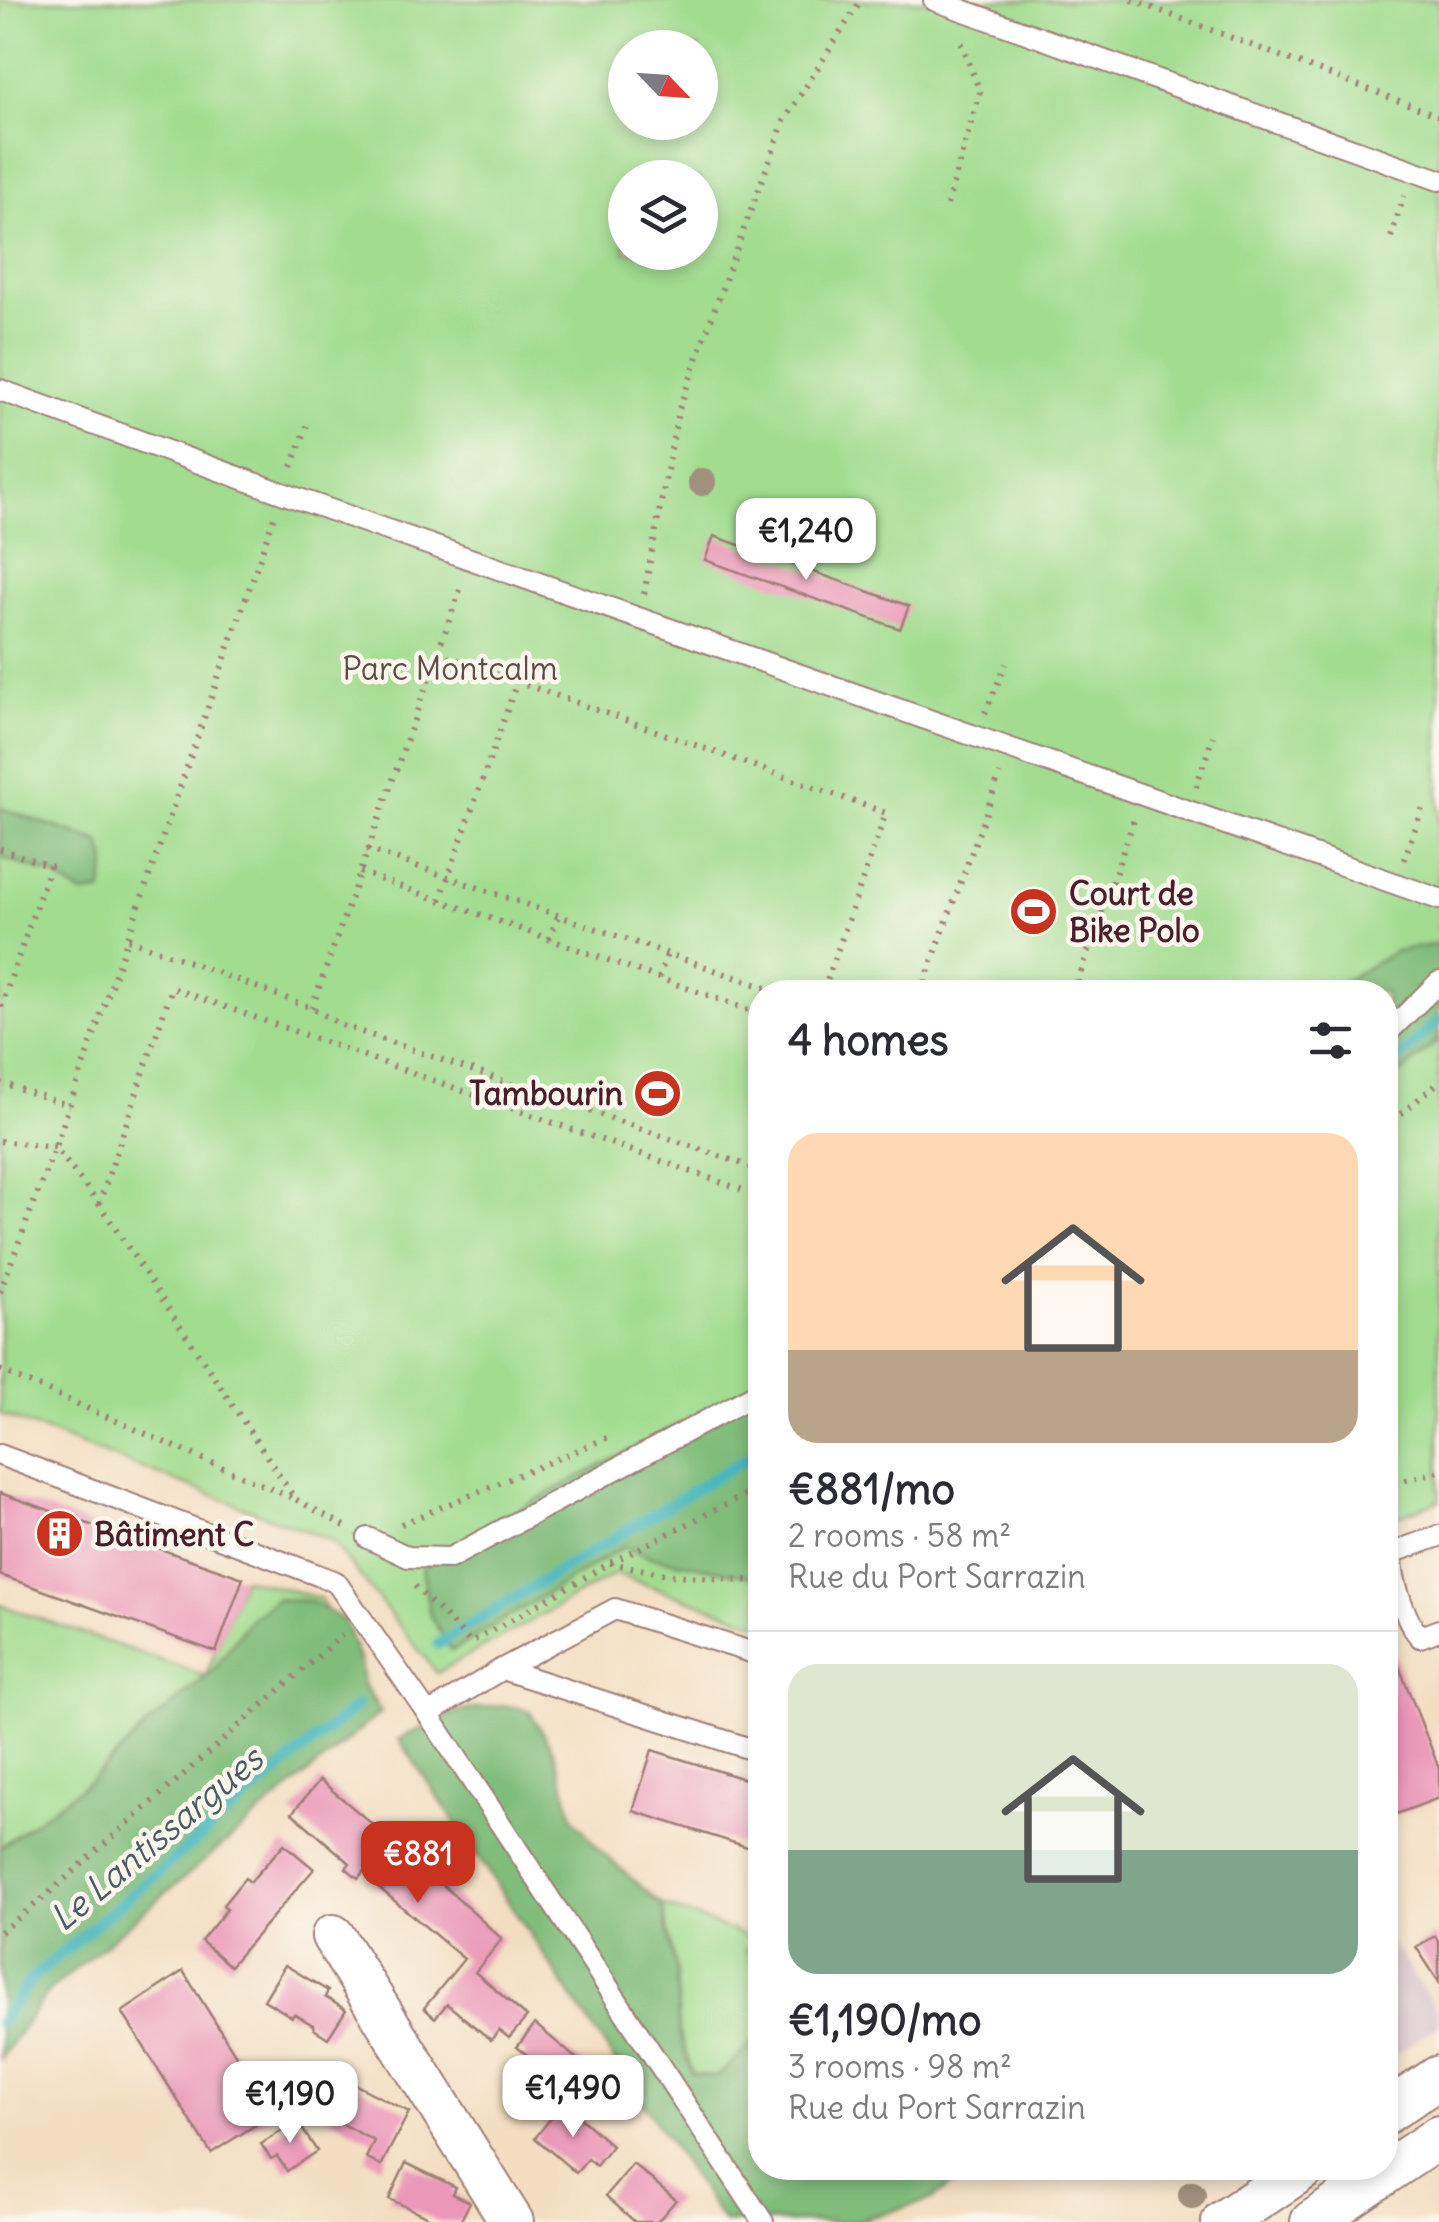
<!DOCTYPE html>
<html lang="en">
<head>
<meta charset="utf-8">
<style>
  body { margin:0; font-family:Delius,sans-serif; background:#f2f2f3; color:#2b2b33; height:100vh; display:flex; flex-direction:column; font-size:38px; white-space:nowrap }
  * { box-sizing:border-box; margin:0 }
  p { font-size:32px; color:#7c7c81 }
  .icon { flex:none; width:55px; height:55px; fill:none; stroke:currentColor; stroke-width:2; stroke-linecap:round; stroke-linejoin:round }
  .map { position:relative; flex:1; overflow:hidden }
  .details { position:absolute; left:748px; top:980px; width:650px; height:1200px; display:flex; flex-direction:column; background:#fff; border-radius:40px; box-shadow:0 5px 15px #0003 }
  .details>* { flex:none }
  .needle { width:65px; rotate:115deg }
  .buttons { position:absolute; left:608px; top:30px; display:grid; gap:20px }
  .buttons a { display:grid; place-items:center; width:110px; height:110px; border-radius:50%; background:#fff; box-shadow:0 5px 15px #0003; font-size:50px }
  .price { position:absolute; translate:-50% -85px; padding:0 22px; border-radius:20px; background:#fff; color:#222; font-size:32px; line-height:65px; filter:drop-shadow(0 2px 5px #0008) }
  .price::after { content:''; position:absolute; left:50%; top:60px; width:30px; height:22px; margin-left:-15px; background:inherit; clip-path:polygon(0 0,100% 0,50% 100%) }
  .price.current { background:#c8321e; color:#fff }
  ul { padding:0; list-style:none }
  li { display:grid; align-content:center; gap:20px; height:530px; padding:0 40px }
  li+li { border-top:2px solid #e1e1e2 }
  li span { display:grid; place-items:center; height:310px; border-radius:30px; color:#555 }
  li>.icon { margin-inline-start:auto }
  span .icon { width:180px; height:180px; fill:#fffc; stroke-width:1 }
  li b { font-size:42px }
  h2 { display:flex; justify-content:space-between; align-items:center; height:120px; padding:0 40px; font-size:42px }
  .map>svg:first-child { display:block }
  .industrial { fill:#d2bdc8 }
  .green { fill:#a1dc8f; stroke:#767e5d; stroke-width:2.5; fill-rule:evenodd }
  .forest { fill:#80bc7a; stroke:#656e52; stroke-width:2.5 }
  .lines { fill:none; stroke-linecap:round; stroke-linejoin:round }
  .stream { stroke:#48b7be; stroke-width:11 }
  .building { fill:#ea97b8 }
  .lane-casing { stroke:#9e7e76; stroke-width:24 }
  .street-casing { stroke:#9e7e76; stroke-width:46 }
  .path { stroke:#9e7e76; stroke-width:6; stroke-dasharray:2.5 8; stroke-linecap:butt }
  .lane { stroke:#fff; stroke-width:20 }
  .street { stroke:#fff; stroke-width:42 }
  .tree { fill:#a28f7c }
  .labels { text-anchor:middle; dominant-baseline:central; stroke-width:9; stroke-linejoin:round; paint-order:stroke }
  .park-label { font-size:32px; fill:#604e44; stroke:#fbf7ec }
  .poi-label { font-size:32px; font-weight:bold; fill:#4a1f2b; stroke:#fbf7ec; text-anchor:start }
  .water-label { font-size:35px; font-style:italic; fill:#495c66; stroke:#fbf7ec }
</style>
</head>
<body>
<div class="map">
<svg width="1439" height="2222" viewBox="0 0 1439 2222">
  <rect width="100%" height="100%" fill="#fbf7ec"/>
  <filter id="ink" filterUnits="userSpaceOnUse"><feTurbulence type="fractalNoise" baseFrequency=".01" numOctaves="2"/><feDisplacementMap in="SourceGraphic" scale="20" xChannelSelector="R" yChannelSelector="G"/><feConvolveMatrix kernelMatrix="1 2 1 2 8 2 1 2 1" color-interpolation-filters="sRGB"/></filter>
  <filter id="wash" filterUnits="userSpaceOnUse"><feTurbulence type="fractalNoise" baseFrequency=".0048" numOctaves="4" result="noise"/><feDisplacementMap in="SourceGraphic" scale="40" xChannelSelector="R" yChannelSelector="G"/><feGaussianBlur stdDeviation="2.25" result="paint"/><feColorMatrix in="noise" values="0 0 0 0 0 0 0 0 0 0 0 0 0 0 0 0 0 1.4 0 .05"/><feComposite in="paint" operator="in"/></filter>
  <g filter="url(#wash)">
    <rect width="100%" height="100%" fill="#f3dec1"/>
    <polygon class="industrial" points="1385,1934 1439,2013 1439,2025 1385,2062"/>
    <g class="green">
      <path d="M0,0H1439V1501L1385,1521V992H760V1624L615,1574L437,1673L332,1541L0,1414ZM625,48H700V122H625ZM625,178H700V252H625Z"/>
      <polygon points="243,1578 320,1598 363,1684 0,1996 0,1605 206,1676"/>
      <polygon points="662,1905 760,1941 746,1950 760,1972 760,2037 717,2077 692,2074 679,2032 676,1973"/>
    </g>
    <g class="forest">
      <polygon points="0,808 100,842 107,863 101,892 81,894 51,874 0,857"/>
      <polygon points="1439,944 1439,1039 1385,1088 1385,992 1325,992 1396,951"/>
      <polygon points="760,1382 760,1578 650,1557 624,1547 452,1651 430,1616 422,1568 485,1527"/>
      <polygon points="276,1599 310,1601 344,1620 360,1662 363,1684 381,1712 49,1991 0,2059 0,1847 91,1780 150,1723 213,1671 249,1620"/>
      <polygon points="503,1705 529,1710 554,1752 574,1819 600,1851 662,1905 676,1973 679,2032 692,2074 717,2077 760,2037 760,2168 959,2168 960,2178 933,2199 854,2222 723,2222 399,1739 459,1711"/>
    </g>
    <g class="lines">
      <g class="stream">
        <polyline points="1385,1071 1439,1020"/>
        <polyline points="438,1644 760,1450"/>
        <polyline points="0,2022 32,1978 357,1705"/>
      </g>
    </g>
    <g id="blocks">
      <g class="building">
        <polygon points="714,536 909,606 900,629 705,560"/>
        <polygon points="0,1493 243,1578 216,1652 0,1575"/>
        <polygon points="1385,1631 1439,1768 1439,1798 1391,1816 1385,1798"/>
        <polygon points="652,1750 760,1784 760,1851 633,1811"/>
        <polygon points="320,1780 390,1839 398,1830 431,1859 423,1867 502,1939 475,1972 527,2017 509,2038 499,2030 491,2040 447,2004 435,2018 424,2008 464,1959 377,1886 384,1878 369,1865 358,1878 346,1868 350,1863 292,1813"/>
        <polygon points="284,1844 314,1869 230,1966 201,1941 227,1909 223,1905 245,1878 250,1882"/>
        <polygon points="1435,1936 1439,1942 1439,1982 1416,1947"/>
        <polygon points="285,1965 328,1991 325,1997 346,2010 328,2038 314,2029 313,2025 294,2014 292,2017 264,2000"/>
        <polygon points="183,1971 273,2114 211,2153 122,2012"/>
        <polygon points="535,2024 590,2070 563,2103 519,2064 526,2054 517,2047"/>
        <polygon points="344,2079 409,2112 381,2166 366,2158 374,2141 325,2115"/>
        <polygon points="563,2103 612,2146 596,2166 588,2159 576,2173 535,2138"/>
        <polygon points="297,2121 317,2151 287,2171 277,2156 271,2159 261,2144"/>
        <polygon points="406,2163 456,2187 453,2194 470,2202 460,2222 439,2222 389,2199"/>
        <polygon points="633,2164 676,2200 657,2222 635,2222 606,2196"/>
      </g>
    </g>
  </g>
  <g filter="url(#ink)">
    <use href="#blocks" fill-opacity="0" stroke="#9e7e76" stroke-width="2.5"/>
    <g class="lines">
      <defs>
        <g id="lane">
          <polyline points="934,0 1439,180"/>
          <polyline points="0,390 282,493 1439,899"/>
          <polyline points="1385,1035 1439,982"/>
          <polyline points="0,1455 336,1582 428,1714 763,2222"/>
          <path d="M1439,1536L1394,1552C1387,1570 1406,1622 1420,1637L1439,1630"/>
          <polyline points="368,1538 408,1557 450,1558 760,1392"/>
          <polyline points="502,1669 760,1752"/>
          <polyline points="428,1714 502,1669 615,1609 760,1655"/>
        </g>
        <g id="street">
          <polyline points="333,1936 512,2222"/>
          <polyline points="1385,2113 1439,2077"/>
          <polyline points="1223,2222 1304,2168"/>
          <polyline points="1312,2222 1439,2137"/>
        </g>
      </defs>
      <use href="#lane" class="lane-casing"/>
      <use href="#street" class="street-casing"/>
      <g class="path">
        <polyline points="1132,0 1439,116"/>
        <polyline points="947,205 980,92 960,39"/>
        <polyline points="1391,237 1404,196"/>
        <polyline points="292,467 307,426"/>
        <polyline points="644,594 678,412 728,272 784,121 861,0"/>
        <polyline points="437,653 886,813 823,992"/>
        <polyline points="985,713 1006,664"/>
        <polyline points="1196,787 1213,736"/>
        <polyline points="0,849 50,866 0,1010"/>
        <polyline points="367,849 778,992"/>
        <polyline points="1404,860 1422,809"/>
        <polyline points="360,872 760,1014"/>
        <polyline points="440,900 517,682"/>
        <polyline points="128,939 312,1008 341,1025 760,1170"/>
        <polyline points="549,939 558,916"/>
        <polyline points="659,978 667,954"/>
        <polyline points="921,992 1000,774"/>
        <polyline points="1074,992 1134,820"/>
        <polyline points="312,1008 462,584"/>
        <polyline points="0,1082 70,1106"/>
        <polyline points="1385,1127 1439,1082"/>
        <polyline points="0,1141 55,1147 99,1204 295,1499 345,1526"/>
        <polyline points="99,1204 172,988 760,1196"/>
        <polyline points="0,1292 55,1147 274,517"/>
        <polyline points="0,1370 292,1498"/>
        <polyline points="1385,1486 1439,1471"/>
        <polyline points="401,1524 607,1438"/>
        <polyline points="610,1563 671,1575 754,1581 760,1585"/>
        <polyline points="415,1586 471,1643 610,1563 760,1487"/>
        <polyline points="0,1932 41,1900 342,1635"/>
      </g>
      <use href="#lane" class="lane"/>
      <use href="#street" class="street"/>
    </g>
    <g class="tree">
      <circle cx="702" cy="482" r="14"/>
      <circle cx="1192" cy="2195" r="14"/>
    </g>
  </g>
  <defs>
    <symbol id="stadium-disc" viewBox="-11 -11 22 22"><circle r="9.5" fill="#c8321e" stroke="#fbf7ec"/><path d="M0-5a6.5 5 0 1 0 0 10a6.5 5 0 1 0 0-10ZM-3.5-1.8h7v3.6h-7Z" fill="#fff"/></symbol>
    <symbol id="building-disc" viewBox="-11 -11 22 22"><circle r="9.5" fill="#c8321e" stroke="#fbf7ec"/><path d="M-4-6H4V6H1V3H-1V6H-4ZM-2.5-4.3h1.7v1.8h-1.7ZM.8-4.3h1.7v1.8H.8ZM-2.5-1h1.7V.8h-1.7ZM.8-1h1.7V.8H.8Z" fill="#fff"/></symbol>
  </defs>
  <g fill-rule="evenodd">
    <use href="#stadium-disc" x="1006" y="884" width="55" height="55"/>
    <use href="#stadium-disc" x="630" y="1066" width="55" height="55"/>
    <use href="#building-disc" x="32" y="1506" width="55" height="55"/>
  </g>
  <g class="labels">
    <g class="park-label">
      <text x="450" y="668">Parc Montcalm</text>
    </g>
    <g class="poi-label">
      <text x="1069" y="893">Court de<tspan x="1069" dy="37">Bike Polo</tspan></text>
      <text x="623" y="1093" text-anchor="end">Tambourin</text>
      <text x="94" y="1534">Bâtiment C</text>
    </g>
    <g class="water-label">
      <text transform="translate(156 1838) rotate(-40)">Le Lantissargues</text>
    </g>
  </g>
</svg>
<div class="buttons">
<a><svg class="needle" viewBox="-14 -14 28 28"><path d="M0-13l5 13h-10z" fill="#e53935"/><path d="M0 13l5-13h-10z" fill="#7c7c81"/></svg></a>
<a><svg class="icon" aria-label="layers" viewBox="0 0 24 24"><path d="M12 4l9 5-9 5-9-5zM3 14l9 5 9-5"/></svg></a>
</div>
<b class="price" style="left:806px;top:583px">€1,240</b>
<b class="price current" style="left:418px;top:1906px">€881</b>
<b class="price" style="left:573px;top:2140px">€1,490</b>
<b class="price" style="left:290px;top:2146px">€1,190</b>
<section class="details">
<h2>4 homes<svg class="icon" aria-label="filters" viewBox="0 0 24 24"><path d="M4 7h16M4 17h16"/><circle cx="9" cy="7" r="2"/><circle cx="15" cy="17" r="2"/></svg></h2>
<ul>
<li><span style="background:linear-gradient(#ffd9b3 70%,#b9a48a 0)"><svg class="icon" aria-label="home" viewBox="0 0 24 24"><path d="M3 11l9-7 9 7M6 9v11h12V9"/></svg></span><div><b>€881/mo</b><p>2 rooms · 58 m²</p><p>Rue du Port Sarrazin</p></div></li>
<li><span style="background:linear-gradient(#dfe7d0 60%,#7fa58c 0)"><svg class="icon" aria-label="home" viewBox="0 0 24 24"><path d="M3 11l9-7 9 7M6 9v11h12V9"/></svg></span><div><b>€1,190/mo</b><p>3 rooms · 98 m²</p><p>Rue du Port Sarrazin</p></div></li>
</ul>
</section>
</div>
</body>
</html>
